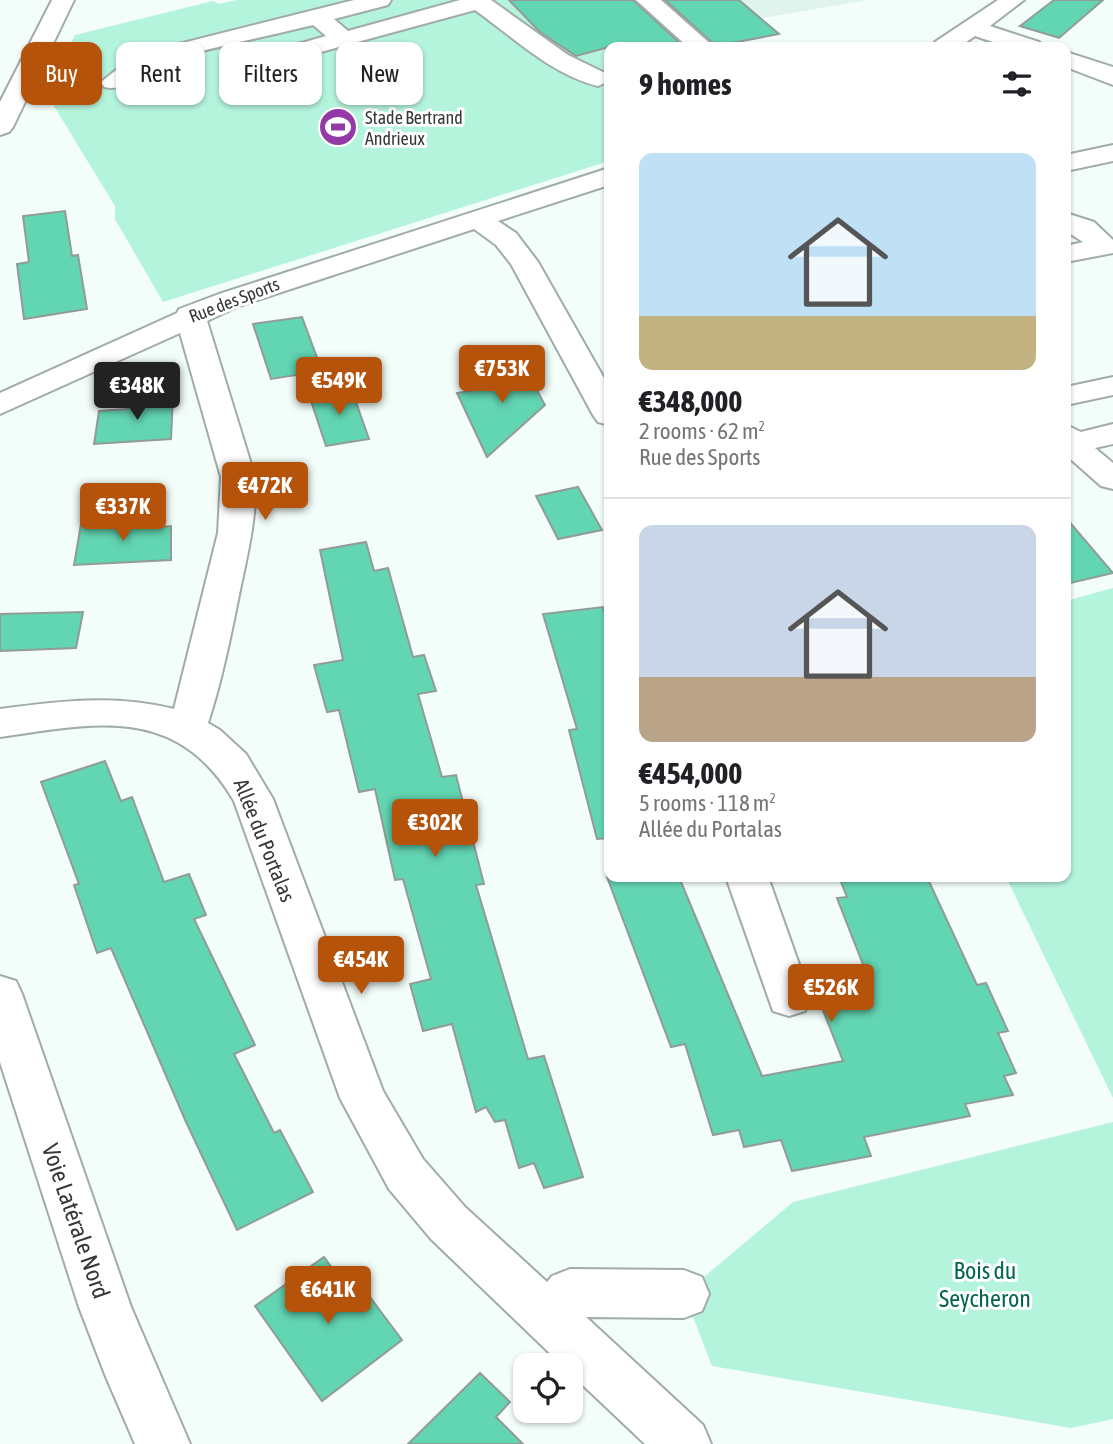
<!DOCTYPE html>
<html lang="en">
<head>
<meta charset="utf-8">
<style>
  body { margin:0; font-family:"Asap Condensed",sans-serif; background:#f6f6f6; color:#202124; height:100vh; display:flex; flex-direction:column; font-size:26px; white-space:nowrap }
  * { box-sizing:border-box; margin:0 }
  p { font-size:23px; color:#757577 }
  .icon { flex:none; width:38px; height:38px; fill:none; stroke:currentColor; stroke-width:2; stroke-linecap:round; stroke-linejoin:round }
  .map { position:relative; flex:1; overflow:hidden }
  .panel { position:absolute; left:604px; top:42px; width:467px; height:840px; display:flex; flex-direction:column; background:#fff; border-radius:14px; box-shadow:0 2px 5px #0004 }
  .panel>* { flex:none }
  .top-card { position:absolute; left:21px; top:42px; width:478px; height:63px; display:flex; gap:14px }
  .controls { position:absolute; left:513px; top:1353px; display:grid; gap:14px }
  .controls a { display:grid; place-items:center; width:70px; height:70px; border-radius:14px; background:#fff; box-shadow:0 2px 5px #0004; font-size:35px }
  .price { position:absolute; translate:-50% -60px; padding:0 16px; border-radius:7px; background:#b45309; color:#fff; font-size:23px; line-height:46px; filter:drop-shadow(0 2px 4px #0008) }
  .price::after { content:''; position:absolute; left:50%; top:42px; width:21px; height:16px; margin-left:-10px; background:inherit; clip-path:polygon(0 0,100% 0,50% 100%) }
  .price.active { background:#222; color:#fff }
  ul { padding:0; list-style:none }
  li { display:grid; align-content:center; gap:14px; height:371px; padding:0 35px }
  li+li { border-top:2px solid #e0e0e0 }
  li span { display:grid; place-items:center; height:217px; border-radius:14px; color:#555 }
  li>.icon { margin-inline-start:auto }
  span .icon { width:126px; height:126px; fill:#fffc; stroke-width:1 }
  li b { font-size:30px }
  h2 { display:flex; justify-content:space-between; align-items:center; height:84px; padding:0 35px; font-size:30px }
  .chip { padding:0 24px; border-radius:14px; background:#fff; box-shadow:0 2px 5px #0004; font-size:24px; line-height:63px }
  .chip.active { background:#b45309; color:#fff }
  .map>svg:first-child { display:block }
  .built { fill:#e0f3ec }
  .green { fill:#b4f3dc }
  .building { fill:#62d5b2; stroke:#929b97; stroke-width:2 }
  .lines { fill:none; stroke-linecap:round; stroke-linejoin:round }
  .minor-casing { stroke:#a1aba7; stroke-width:4 }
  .minor { fill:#fff; fill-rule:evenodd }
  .labels { text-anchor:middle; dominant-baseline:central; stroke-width:6; stroke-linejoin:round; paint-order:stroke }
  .far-poi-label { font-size:18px; fill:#353837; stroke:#fff; text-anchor:start }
  .far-street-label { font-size:18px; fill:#353837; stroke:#fff }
  .street-label { font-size:21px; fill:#353837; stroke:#fff }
  .near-street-label { font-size:24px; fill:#353837; stroke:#fff }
  .near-park-label { font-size:24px; fill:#056650; stroke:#fff }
</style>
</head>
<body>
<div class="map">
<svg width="1113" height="1444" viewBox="0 0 1113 1444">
  <rect width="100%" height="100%" fill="#f3fefa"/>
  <polygon class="built" points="661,0 868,0 694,30"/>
  <g class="green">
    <polygon points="236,0 661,0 712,47 609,47 609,161 163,302 115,219 115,206 46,93 75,35 213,1 219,4"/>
    <polygon points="1113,588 1113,1098 1006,877 1066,877 1066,601"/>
    <polygon points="1113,1122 1113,1419 1071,1428 712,1366 684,1294 793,1202"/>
  </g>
  <g class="building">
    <polygon points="509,0 633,0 684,47 609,47 576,56 540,32"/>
    <polygon points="665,0 739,0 779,34 716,46"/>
    <polygon points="1054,0 1103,0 1059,38 1020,26"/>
    <polygon points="65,211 72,256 78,255 87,309 24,319 17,264 29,262 23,216"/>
    <polygon points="302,317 322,371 271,379 253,324"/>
    <polygon points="521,361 545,405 487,457 457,393 494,387 485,367"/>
    <polygon points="351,388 369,439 326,446 309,395"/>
    <polygon points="173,396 171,439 94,444 99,411 128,409 128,399"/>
    <polygon points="578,487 602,530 558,539 536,496"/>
    <polygon points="1066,518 1113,573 1066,584"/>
    <polygon points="152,520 152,528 171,526 171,560 74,565 81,524"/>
    <polygon points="366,542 374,571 388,568 413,657 424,655 436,691 418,694 442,777 456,775 484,884 476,885 528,1059 544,1056 583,1177 544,1188 534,1163 519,1168 505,1120 495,1122 486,1107 476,1112 452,1024 423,1031 410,984 431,979 403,879 395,880 375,789 359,792 339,710 327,712 314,665 343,660 320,550"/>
    <polygon points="603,607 609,626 609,838 597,839 569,730 577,729 543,614"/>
    <polygon points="83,612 76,648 0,651 0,614"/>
    <polygon points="105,761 121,801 132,797 164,882 189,874 206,915 194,919 255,1045 234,1054 274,1133 280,1130 313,1192 237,1230 186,1122 111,948 97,953 74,885 79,884 41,782"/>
    <polygon points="607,877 679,877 762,1076 843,1061 817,995 871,985 837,898 847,897 839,877 927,877 977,985 986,983 1008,1031 998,1033 1016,1073 1004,1076 1013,1095 965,1104 970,1116 864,1137 871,1156 792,1171 781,1140 744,1147 739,1130 713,1135 685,1044 671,1047"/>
    <polygon points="324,1257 338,1276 349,1269 402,1340 322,1401 255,1306"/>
    <polygon points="480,1373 510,1402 496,1417 523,1444 408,1444"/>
  </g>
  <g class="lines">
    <defs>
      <g id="minor">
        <polygon points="52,0 74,0 13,127 9,132 0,135 0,102"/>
        <path d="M354,0H391L388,5L334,19L348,31L460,0H491L568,55L607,74L609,81L598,86C552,75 513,37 475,10L306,56L298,54L294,49L298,44L326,36L313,25C261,38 207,48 156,64C136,71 127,93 104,87L101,82L135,55Z"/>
        <polygon points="636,0 661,0 714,47 688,47"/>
        <polygon points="998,0 1024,0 990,26 1039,42 1043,47 1008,47 975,36 959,47 931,47 935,42"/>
        <polygon points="1066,52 1113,67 1113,85 1066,67"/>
        <polygon points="1113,145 1113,161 1066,171 1066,155"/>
        <path d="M609,168V185L498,221L516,233L538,262L609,387V425L598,422L593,415L511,264L496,245L474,229L239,306L207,321L255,477C257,516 248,552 240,590C231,635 222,680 208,723L220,730L246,754L273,799L383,1091L423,1159L465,1207L547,1282L552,1276L570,1269L684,1270L702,1277L709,1294L702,1311L684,1318L586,1317L703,1425L711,1444H645L570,1373V1365H562L431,1239L389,1189L340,1098L234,801C177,704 96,723 0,737V709C59,701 115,694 174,709L218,533L221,477L180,333L0,414V393L177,313L179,309L219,294Z"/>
        <polygon points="1066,213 1094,222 1113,240 1113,253 1066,262 1066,246 1083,242 1066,231"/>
        <polygon points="1113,377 1113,395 1066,405 1066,387"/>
        <polygon points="1113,424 1113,444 1095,448 1113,463 1113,489 1101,486 1066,455 1066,425 1081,432"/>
        <polygon points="726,877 768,877 811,998 805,1011 789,1016 773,1011"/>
        <polygon points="0,976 16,981 22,994 131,1307 190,1444 135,1444 106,1377 79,1307 0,1062"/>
      </g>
    </defs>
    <use href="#minor" class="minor-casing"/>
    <use href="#minor" class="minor"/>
  </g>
  <defs>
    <symbol id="stadium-disc" viewBox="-11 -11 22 22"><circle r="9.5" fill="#943aa6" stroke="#fff"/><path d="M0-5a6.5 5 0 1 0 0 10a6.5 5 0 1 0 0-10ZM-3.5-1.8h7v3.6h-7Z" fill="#fff"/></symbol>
  </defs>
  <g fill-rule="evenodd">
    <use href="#stadium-disc" x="316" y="105" width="44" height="44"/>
  </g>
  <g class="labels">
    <g class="far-poi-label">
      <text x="365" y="117">Stade Bertrand<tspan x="365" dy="21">Andrieux</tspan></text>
    </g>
    <g class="far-street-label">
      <text transform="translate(234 300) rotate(-21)">Rue des Sports</text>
    </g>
    <g class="street-label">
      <text transform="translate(265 840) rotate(68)">Allée du Portalas</text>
    </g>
    <g class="near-street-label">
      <text transform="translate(76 1221) rotate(71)">Voie Latérale Nord</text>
    </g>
    <g class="near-park-label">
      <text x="985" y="1270">Bois du<tspan x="985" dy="28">Seycheron</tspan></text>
    </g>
  </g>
</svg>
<div class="controls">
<a><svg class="icon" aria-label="locate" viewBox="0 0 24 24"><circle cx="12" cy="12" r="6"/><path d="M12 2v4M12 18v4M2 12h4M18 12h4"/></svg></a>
</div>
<b class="price" style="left:502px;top:405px">€753K</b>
<b class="price" style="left:339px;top:417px">€549K</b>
<b class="price active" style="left:137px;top:422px">€348K</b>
<b class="price" style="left:265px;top:522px">€472K</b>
<b class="price" style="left:123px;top:543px">€337K</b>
<b class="price" style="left:435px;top:859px">€302K</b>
<b class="price" style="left:361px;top:996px">€454K</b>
<b class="price" style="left:831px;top:1024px">€526K</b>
<b class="price" style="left:328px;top:1326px">€641K</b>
<div class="top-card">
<a class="chip active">Buy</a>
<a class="chip">Rent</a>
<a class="chip">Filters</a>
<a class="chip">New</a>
</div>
<section class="panel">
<h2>9 homes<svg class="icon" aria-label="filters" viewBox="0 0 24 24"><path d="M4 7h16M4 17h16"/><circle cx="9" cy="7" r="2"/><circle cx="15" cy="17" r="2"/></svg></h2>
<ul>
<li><span style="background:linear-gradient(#bfe0f5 75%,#c2b280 0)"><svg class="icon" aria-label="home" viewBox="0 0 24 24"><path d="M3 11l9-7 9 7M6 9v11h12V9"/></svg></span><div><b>€348,000</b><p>2 rooms · 62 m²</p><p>Rue des Sports</p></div></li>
<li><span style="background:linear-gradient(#c9d6e8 70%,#b9a48a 0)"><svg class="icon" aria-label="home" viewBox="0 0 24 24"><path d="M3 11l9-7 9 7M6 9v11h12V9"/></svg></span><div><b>€454,000</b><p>5 rooms · 118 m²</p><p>Allée du Portalas</p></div></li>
</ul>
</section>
</div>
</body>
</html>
